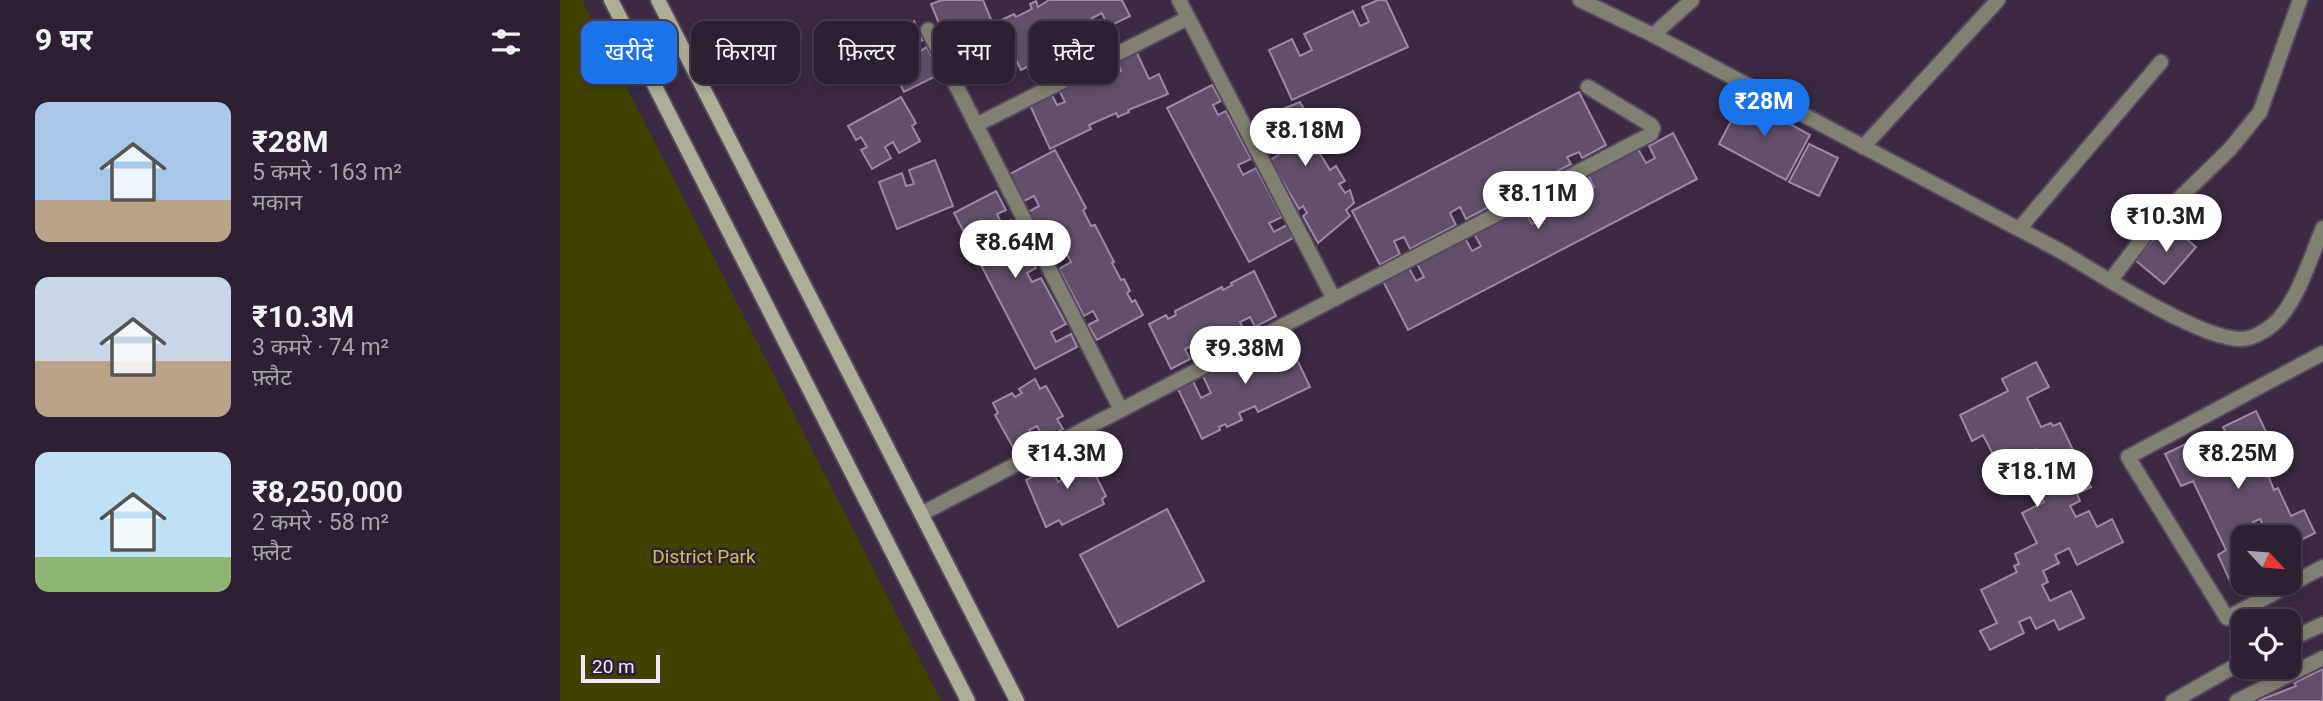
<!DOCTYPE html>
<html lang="hi">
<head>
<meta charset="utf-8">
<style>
  body { margin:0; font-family:Roboto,"Noto Sans Devanagari",sans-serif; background:#34283a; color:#f1f3f6; height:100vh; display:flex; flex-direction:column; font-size:26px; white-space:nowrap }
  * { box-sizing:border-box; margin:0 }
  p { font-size:23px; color:#a6a3ac }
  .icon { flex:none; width:38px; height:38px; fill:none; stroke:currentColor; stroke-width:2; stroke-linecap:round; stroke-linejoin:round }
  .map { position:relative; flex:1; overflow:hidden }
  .sheet { display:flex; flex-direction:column; background:#2c2032; width:560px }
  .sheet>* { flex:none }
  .guide { position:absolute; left:21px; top:21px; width:665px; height:63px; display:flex; gap:14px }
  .needle { width:46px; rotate:116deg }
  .tools { position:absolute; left:1671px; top:525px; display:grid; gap:14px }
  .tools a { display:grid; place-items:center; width:70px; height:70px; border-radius:14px; background:#2c2032; box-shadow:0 4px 10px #0003,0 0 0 2px #483e4d; font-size:35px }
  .scale { position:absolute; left:21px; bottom:18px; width:79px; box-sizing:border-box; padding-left:7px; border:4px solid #f2e8f7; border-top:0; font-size:19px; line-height:24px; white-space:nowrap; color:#f2e8f7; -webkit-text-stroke:5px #312038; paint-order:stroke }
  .price { position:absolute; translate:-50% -60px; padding:0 16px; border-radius:24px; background:#fff; color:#222; font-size:23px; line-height:46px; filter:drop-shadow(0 2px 4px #0008) }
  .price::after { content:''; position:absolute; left:50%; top:42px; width:21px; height:16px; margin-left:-10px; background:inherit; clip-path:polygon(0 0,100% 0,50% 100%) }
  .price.selected { background:#1a73e8; color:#fff }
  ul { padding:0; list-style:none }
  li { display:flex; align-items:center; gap:21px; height:175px; padding:0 35px }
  li span { display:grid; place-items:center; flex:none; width:196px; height:140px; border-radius:14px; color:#555 }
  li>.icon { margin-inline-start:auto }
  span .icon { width:84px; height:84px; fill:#fffc; stroke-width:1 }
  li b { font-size:30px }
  h2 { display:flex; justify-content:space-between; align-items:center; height:84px; padding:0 35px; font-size:30px }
  .tag { padding:0 24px; border-radius:14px; background:#2c2032; box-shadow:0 4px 10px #0003,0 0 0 2px #483e4d; font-size:24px; line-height:63px }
  .tag.selected { background:#1a73e8; color:#fff }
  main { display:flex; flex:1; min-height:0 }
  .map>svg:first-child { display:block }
  .green { fill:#424200 }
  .building { fill:#62506a; stroke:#9c88a5; stroke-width:2 }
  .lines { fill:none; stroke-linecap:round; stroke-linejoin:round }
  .street-casing { stroke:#58485f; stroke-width:18 }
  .secondary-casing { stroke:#58485f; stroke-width:18 }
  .street { stroke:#808173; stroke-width:14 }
  .secondary { stroke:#acae97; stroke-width:14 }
  .labels { text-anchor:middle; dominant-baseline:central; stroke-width:5; stroke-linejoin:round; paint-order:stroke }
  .park-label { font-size:19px; fill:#c5c64a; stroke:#312038 }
</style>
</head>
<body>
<main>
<section class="sheet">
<h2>9 घर<svg class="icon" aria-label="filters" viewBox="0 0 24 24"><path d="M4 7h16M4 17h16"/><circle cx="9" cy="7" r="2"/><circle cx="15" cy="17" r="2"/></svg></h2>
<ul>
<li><span style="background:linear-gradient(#a9c7e8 70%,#b9a48a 0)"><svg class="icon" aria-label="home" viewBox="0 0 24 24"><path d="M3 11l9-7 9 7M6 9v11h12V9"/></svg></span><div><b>₹28M</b><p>5 कमरे · 163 m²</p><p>मकान</p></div></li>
<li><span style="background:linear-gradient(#c9d6e8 60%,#b9a48a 0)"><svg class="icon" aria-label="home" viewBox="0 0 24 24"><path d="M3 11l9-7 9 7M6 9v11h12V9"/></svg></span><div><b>₹10.3M</b><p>3 कमरे · 74 m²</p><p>फ़्लैट</p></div></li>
<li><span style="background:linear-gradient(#bfe0f5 75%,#8fb573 0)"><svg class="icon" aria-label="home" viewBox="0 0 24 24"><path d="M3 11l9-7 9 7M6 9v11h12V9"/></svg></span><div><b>₹8,250,000</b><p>2 कमरे · 58 m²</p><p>फ़्लैट</p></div></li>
</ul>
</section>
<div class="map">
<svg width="1763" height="701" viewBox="0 0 1763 701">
  <rect width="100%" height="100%" fill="#3b2a42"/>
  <polygon class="green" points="0,0 22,0 381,701 0,701"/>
  <g class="building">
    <polygon points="382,0 423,0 442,46 396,65 385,39 396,34 393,26 382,31 371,4"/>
    <polygon points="489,0 562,0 570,16 548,27 542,13 532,18 538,32 489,56 481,41 471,45 479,61 461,70 437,22 454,14 456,17 472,9 470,4 476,1 478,7"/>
    <polygon points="818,0 826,0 848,47 732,100 709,50 732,39 740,56 752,50 744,34 793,11 800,26 809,22 802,7"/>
    <polygon points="354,21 363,40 351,46 355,54 367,47 380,74 344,92 318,40"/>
    <polygon points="576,51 589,79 599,74 608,94 568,110 569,112 558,117 556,113 529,125 531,129 490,149 469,103 491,93 497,105 505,102 498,88 548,65 553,74 561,71 556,60"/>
    <polygon points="652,85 661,101 653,105 658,115 666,111 691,159 678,165 683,175 696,168 722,217 709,223 714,232 727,225 733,238 689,262 607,108"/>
    <polygon points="1019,92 1046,145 1022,158 1019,152 1007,157 1011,164 964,188 959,179 948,186 952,195 906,219 900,207 890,213 896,225 850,249 844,237 834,241 840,254 820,265 792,211"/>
    <polygon points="341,97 356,123 352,126 360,141 339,153 333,142 325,147 331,158 312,169 301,150 307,147 301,137 296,140 288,126"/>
    <polygon points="1183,98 1250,135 1226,180 1159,144"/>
    <polygon points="740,102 766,148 759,152 770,170 776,166 785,181 779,184 785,193 790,190 794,203 786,210 790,216 758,243 743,216 747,213 743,206 739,209 710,160 720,154 716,147 706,153 688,123"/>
    <polygon points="1113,133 1137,179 848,330 822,279 848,266 856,281 864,277 856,262 904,236 912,251 921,246 913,232 963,206 972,224 981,220 972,201 1018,178 1025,192 1034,187 1027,173 1077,147 1086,163 1095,158 1089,146"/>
    <polygon points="1249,144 1278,158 1259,196 1229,182"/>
    <polygon points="495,150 526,208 523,210 531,226 535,225 554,262 552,263 561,280 564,279 570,291 567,293 572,302 575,300 583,315 537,340 528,325 538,320 533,311 524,316 499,269 511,262 507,254 494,261 468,212 479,206 474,196 462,202 448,175"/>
    <polygon points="375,160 393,206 337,229 319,182 342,173 346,186 354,184 349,170"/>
    <polygon points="436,191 446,210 437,214 442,225 451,220 476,268 467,273 472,282 481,278 506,324 491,332 496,342 511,334 517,347 475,369 394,213"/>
    <polygon points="1608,223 1636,247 1604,284 1575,260"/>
    <polygon points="694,271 716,316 695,327 690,317 680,322 685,332 638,355 633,345 625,349 630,359 611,369 589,324 606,315 608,319 616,315 615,311 662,287 663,290 672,285 671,283"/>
    <polygon points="725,334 750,387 698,412 695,406 679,413 682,420 667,427 665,424 659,427 660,430 642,439 617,387 632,379 641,398 651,393 642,374 689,351 694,362 704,357 699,346"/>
    <polygon points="1476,362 1489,387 1467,398 1481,427 1491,423 1493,426 1500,423 1531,487 1517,494 1520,501 1510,506 1516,517 1529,511 1537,527 1552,519 1563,542 1517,565 1509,548 1495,555 1499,563 1483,571 1488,582 1482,585 1490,601 1511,591 1524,618 1499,630 1494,620 1476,629 1470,617 1459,622 1464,633 1430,650 1420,631 1437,623 1421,590 1457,572 1454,566 1459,564 1455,554 1477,543 1462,513 1484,502 1480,494 1494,486 1476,449 1440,468 1423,435 1412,441 1400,415 1448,391 1442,379"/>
    <polygon points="475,379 480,389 486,386 503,416 497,419 503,429 484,440 477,426 469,430 477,443 461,453 459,449 455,451 435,415 438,413 433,403 452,393 455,397 462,393 459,389"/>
    <polygon points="1696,411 1709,438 1696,444 1710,472 1707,473 1714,490 1718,488 1731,516 1744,510 1755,533 1729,546 1729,537 1722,537 1715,524 1705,529 1700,519 1693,522 1701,537 1684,537 1684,574 1670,581 1658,555 1666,550 1633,481 1621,486 1605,454 1636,439 1646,461 1673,448 1663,427"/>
    <polygon points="523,450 546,496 542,499 544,504 502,525 499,520 486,527 466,480 491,467 498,482 504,479 496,464"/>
    <polygon points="607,509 644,581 558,627 520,555"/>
    <polygon points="1763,669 1763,701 1698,701 1736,686 1734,683"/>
  </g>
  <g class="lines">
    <defs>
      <g id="street">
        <polyline points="619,0 774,299"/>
        <path d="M1020,0L1093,35L1504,253C1542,276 1640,339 1681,339C1695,339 1714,326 1722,315C1741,291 1751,256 1763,228"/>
        <polyline points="368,30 561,410"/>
        <polyline points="1093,35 1132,0"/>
        <polyline points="416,125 628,18"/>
        <polyline points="1303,147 1438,0"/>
        <polyline points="1459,229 1601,62"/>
        <polyline points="1550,281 1596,221 1670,149 1700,112 1740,0"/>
        <polyline points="1763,353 1568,457 1667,618 1763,567"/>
        <polyline points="361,514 1091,134 1093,128 1091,125 1028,87"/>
        <polyline points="1729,640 1763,624"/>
        <polyline points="1613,701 1684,661"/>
        <polyline points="1677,701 1763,658"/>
      </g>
      <g id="secondary">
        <polyline points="51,0 408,701"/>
        <polyline points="98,0 457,701"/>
      </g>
    </defs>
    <use href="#street" class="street-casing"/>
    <use href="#secondary" class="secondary-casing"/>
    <use href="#street" class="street"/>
    <use href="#secondary" class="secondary"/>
  </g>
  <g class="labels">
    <g class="park-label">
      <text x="144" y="556">District Park</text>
    </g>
  </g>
</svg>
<div class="tools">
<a><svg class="needle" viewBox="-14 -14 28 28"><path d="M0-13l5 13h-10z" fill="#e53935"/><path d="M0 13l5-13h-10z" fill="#a6a3ac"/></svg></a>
<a><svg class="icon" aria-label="locate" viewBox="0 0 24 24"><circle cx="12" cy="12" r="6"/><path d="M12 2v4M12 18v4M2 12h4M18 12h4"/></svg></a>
</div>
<div class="scale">20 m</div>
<b class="price selected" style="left:1204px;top:139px">₹28M</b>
<b class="price" style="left:745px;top:168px">₹8.18M</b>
<b class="price" style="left:978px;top:231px">₹8.11M</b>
<b class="price" style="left:1606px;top:254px">₹10.3M</b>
<b class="price" style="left:455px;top:280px">₹8.64M</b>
<b class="price" style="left:685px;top:386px">₹9.38M</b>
<b class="price" style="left:507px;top:491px">₹14.3M</b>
<b class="price" style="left:1678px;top:491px">₹8.25M</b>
<b class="price" style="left:1477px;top:509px">₹18.1M</b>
<div class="guide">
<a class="tag selected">खरीदें</a>
<a class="tag">किराया</a>
<a class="tag">फ़िल्टर</a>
<a class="tag">नया</a>
<a class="tag">फ़्लैट</a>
</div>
</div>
</main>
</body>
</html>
